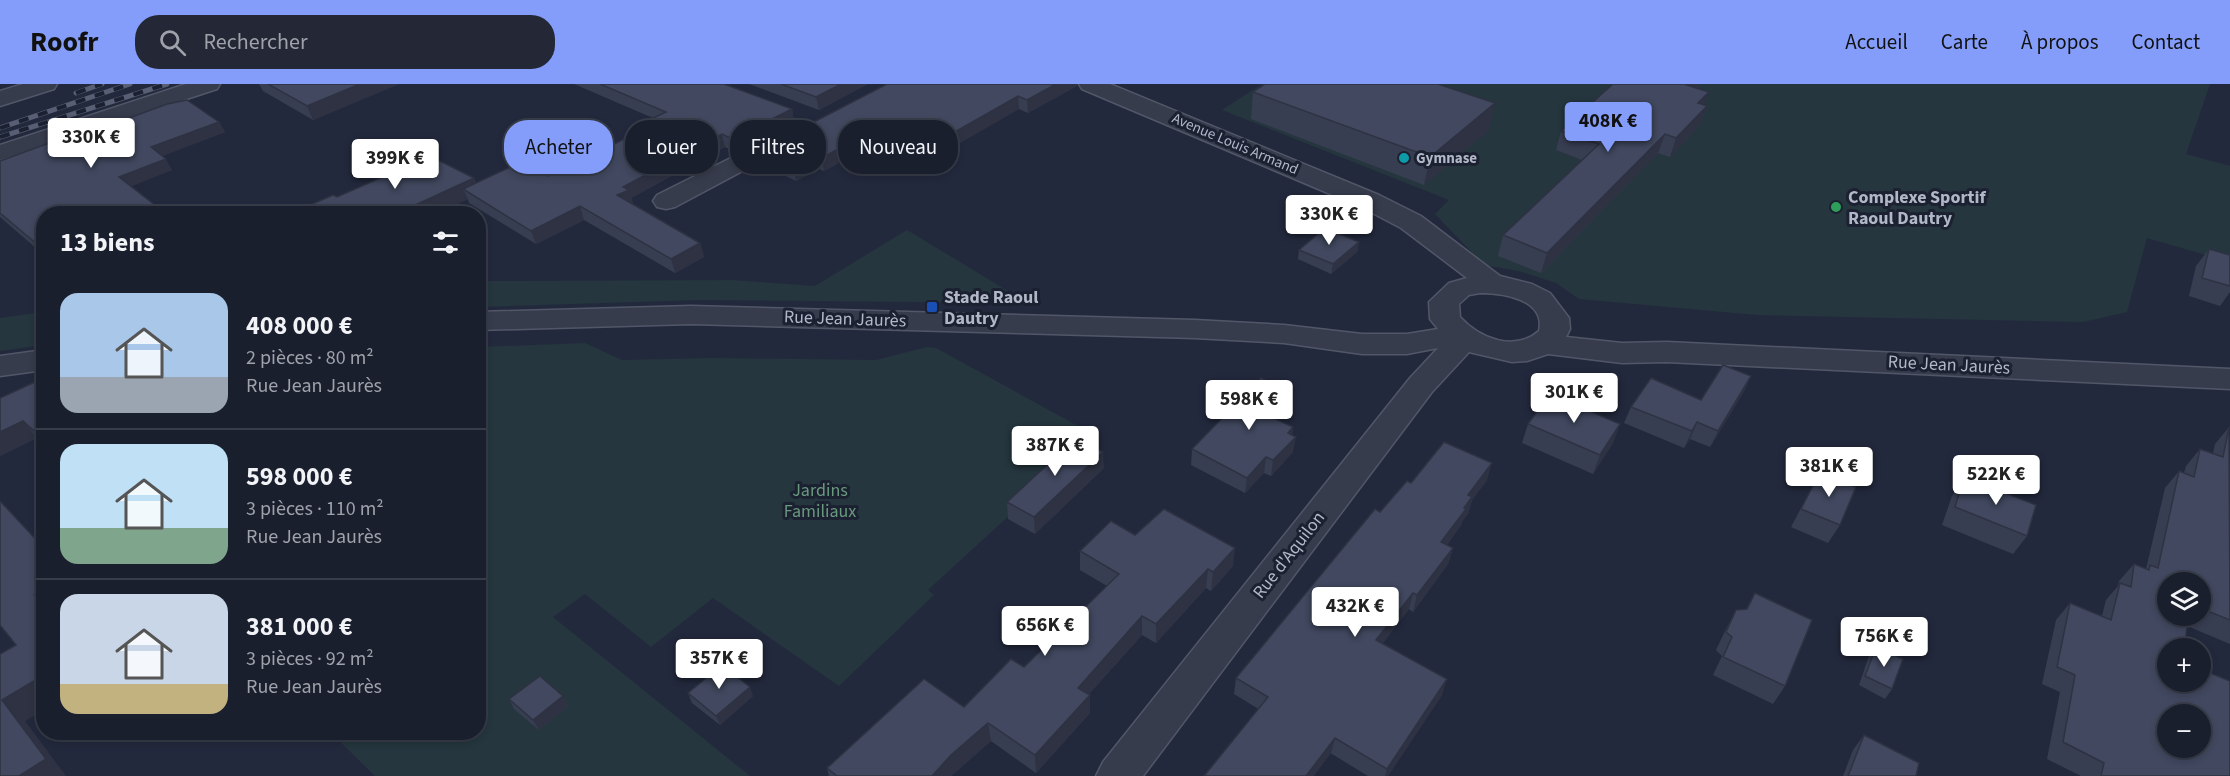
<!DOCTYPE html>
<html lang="fr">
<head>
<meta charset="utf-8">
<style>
  body { margin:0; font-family:"Source Sans 3",sans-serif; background:#232736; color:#f1f3f6; height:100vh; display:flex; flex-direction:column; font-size:22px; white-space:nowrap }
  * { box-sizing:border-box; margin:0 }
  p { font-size:20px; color:#9fa2aa }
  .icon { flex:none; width:33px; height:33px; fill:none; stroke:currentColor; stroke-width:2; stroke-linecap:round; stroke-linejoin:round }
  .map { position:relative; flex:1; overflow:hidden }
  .details { position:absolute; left:36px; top:122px; width:450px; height:534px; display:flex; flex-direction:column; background:#1a1f2e; border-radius:24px; box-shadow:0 3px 9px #0003,0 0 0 2px #383d4a }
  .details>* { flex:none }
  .hud { position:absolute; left:504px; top:36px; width:570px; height:54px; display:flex; gap:12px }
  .buttons { position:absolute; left:2157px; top:488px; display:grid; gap:12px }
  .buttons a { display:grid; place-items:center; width:54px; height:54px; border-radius:50%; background:#1a1f2e; box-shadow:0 3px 9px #0003,0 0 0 2px #383d4a; font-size:30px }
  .price { position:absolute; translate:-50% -51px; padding:0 14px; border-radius:6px; background:#fff; color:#222; font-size:20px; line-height:39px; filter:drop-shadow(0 2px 3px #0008) }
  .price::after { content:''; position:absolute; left:50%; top:36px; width:18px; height:14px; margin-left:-9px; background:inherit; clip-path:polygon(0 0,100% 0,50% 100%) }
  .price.on { background:#859dfa; color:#111 }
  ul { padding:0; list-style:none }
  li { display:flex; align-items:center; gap:18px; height:150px; padding:0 24px }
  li+li { border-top:2px solid #383d4a }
  li span { display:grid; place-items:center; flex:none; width:168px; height:120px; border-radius:18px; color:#555 }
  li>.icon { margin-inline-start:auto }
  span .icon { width:72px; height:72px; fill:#fffc; stroke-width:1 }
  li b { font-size:26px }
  h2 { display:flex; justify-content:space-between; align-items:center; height:72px; padding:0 24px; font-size:26px }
  .chip { padding:0 21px; border-radius:24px; background:#1a1f2e; box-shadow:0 3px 9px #0003,0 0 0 2px #383d4a; font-size:21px; line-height:54px }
  .chip.on { background:#859dfa; color:#111 }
  header { display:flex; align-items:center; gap:36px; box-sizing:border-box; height:84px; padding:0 30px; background:#859dfa; color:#111 }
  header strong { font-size:28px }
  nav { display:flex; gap:33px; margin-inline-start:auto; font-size:21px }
  .search { width:420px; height:54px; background:#232736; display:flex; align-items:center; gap:15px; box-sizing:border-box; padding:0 21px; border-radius:24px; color:#9fa2aa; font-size:22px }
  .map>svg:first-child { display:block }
  .green { fill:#25363e }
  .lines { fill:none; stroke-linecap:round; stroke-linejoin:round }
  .minor-casing { stroke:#525768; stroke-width:3 }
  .minor { fill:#373c4d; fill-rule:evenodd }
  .rail-casing { stroke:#585f74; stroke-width:5 }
  .rail { stroke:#1c2132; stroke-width:4; stroke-dasharray:10; stroke-linecap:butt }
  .wall { fill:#383e52; fill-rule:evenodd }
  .shaded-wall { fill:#2e3242 }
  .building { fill:#41485f; stroke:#2e3242; stroke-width:1.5; fill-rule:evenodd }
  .culture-dot { fill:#0f9aa8; stroke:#1c2132; stroke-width:2 }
  .leisure-dot { fill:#2e9e5b; stroke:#1c2132; stroke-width:2 }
  .transit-dot { fill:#1a4fb4; stroke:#1c2132; stroke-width:2 }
  .labels { text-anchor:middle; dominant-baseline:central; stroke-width:6; stroke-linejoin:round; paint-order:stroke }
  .far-street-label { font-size:15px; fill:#b2b7c8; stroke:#1c2132 }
  .far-poi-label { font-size:15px; font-weight:bold; fill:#b2b7c8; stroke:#1c2132; text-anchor:start }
  .poi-label { font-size:18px; font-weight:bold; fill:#b2b7c8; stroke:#1c2132; text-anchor:start }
  .street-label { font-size:18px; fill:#b2b7c8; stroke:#1c2132 }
  .park-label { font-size:18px; fill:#699a7d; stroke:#1c2132 }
</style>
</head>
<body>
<header>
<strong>Roofr</strong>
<div class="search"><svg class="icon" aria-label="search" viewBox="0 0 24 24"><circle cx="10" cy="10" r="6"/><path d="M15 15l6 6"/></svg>Rechercher</div>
<nav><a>Accueil</a><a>Carte</a><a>À propos</a><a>Contact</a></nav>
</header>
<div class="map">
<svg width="2230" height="692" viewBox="0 0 2230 692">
  <rect width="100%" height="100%" fill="#23293d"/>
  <g class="green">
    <polygon points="1262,0 2210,0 2186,70 2230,82 2230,178 2147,154 2127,228 2083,238 1757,231 1579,215 1556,199 1519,187 1484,181 1435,130 1449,116 1222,26"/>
    <polygon points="907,146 1028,219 699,216 479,223 479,197 732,196 815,202"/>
    <polygon points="43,228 43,261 0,267 0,234"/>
    <polygon points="585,259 622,276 711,274 876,276 927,263 936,264 1096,352 928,506 934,511 839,602 713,514 651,563 585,510 553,533 750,692 375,692 330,648 478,648 479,263"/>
  </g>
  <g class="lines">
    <defs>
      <g id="minor">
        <polygon points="23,0 57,0 54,5 0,22 0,7"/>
        <polygon points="186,0 220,0 217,5 0,76 0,61"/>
        <path d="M1079,0H1110L1379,111L1421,132L1500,192L1532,200L1550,209L1569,234L1570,245L1566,253L1622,259L1667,258L2230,285V305L1667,278L1622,279L1548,270L1527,277L1512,278L1469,268L1432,308L1143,692H1096L1103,678L1410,294L1438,264L1407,270H1362L1284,259L1195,254L691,240L478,246V228L691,222L1195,236L1284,241L1362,250H1407L1438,245L1430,235L1429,218L1449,199L1467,194L1401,144L1361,123L1082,5ZM1480,209C1503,209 1546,215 1539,247C1515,268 1480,255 1460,233L1459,220L1469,211Z"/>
        <polygon points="797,41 806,43 809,48 806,53 675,123 666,125 657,123 653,117 657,111"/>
        <polygon points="44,266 44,286 0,292 0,272"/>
      </g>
    </defs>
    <use href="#minor" class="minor-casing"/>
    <use href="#minor" class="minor"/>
    <defs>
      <g id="rail">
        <polyline points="76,9 102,0"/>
        <polyline points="0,44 130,0"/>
        <polyline points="0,53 167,0"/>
      </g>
    </defs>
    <use href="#rail" class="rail-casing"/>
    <use href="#rail" class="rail"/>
  </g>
  <g class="wall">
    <polygon points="259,0 399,0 313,36 263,7"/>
    <polygon points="574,0 724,0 792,25 794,38 736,68 725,63 631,114 633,119 632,120 700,159 704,173 675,189 584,136 536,160 469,119 468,115 437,129 297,129 296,127 337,113 474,94 476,99 548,92 630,52 628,46 653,34"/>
    <polygon points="749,0 868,0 819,26"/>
    <polygon points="887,0 1077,2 1028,29 1019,25 904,91 855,70 824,87 819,85 796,97 761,80 758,67"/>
    <polygon points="1613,0 1701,0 1697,4 1704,21 1707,22 1700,41 1670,73 1658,69 1541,189 1498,172 1503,151 1582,76 1556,66 1561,47"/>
    <polygon points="1253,8 1489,46 1424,101 1251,35"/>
    <polygon points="219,38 225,48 162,72 172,86 131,102 160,125 163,129 44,129 44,171 0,133 0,77 75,54"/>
    <polygon points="2209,165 2230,171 2230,208 2220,222 2189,212 2196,182"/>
    <polygon points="1299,166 1358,167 1331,190 1298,175"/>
    <polygon points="1751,292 1743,309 1710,363 1690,355 1684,364 1624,339 1631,323 1701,316"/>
    <polygon points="44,303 44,359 37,354 0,372 0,314"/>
    <polygon points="1289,323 1276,335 1293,343 1292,351 1293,368 1271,392 1264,389 1245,409 1191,381 1192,365"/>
    <polygon points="1528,340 1613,359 1593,390 1522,359"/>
    <path d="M2229,343L2230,560L2187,542L2168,564L2230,692H2081L2047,675L2060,608L2042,600L2056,536L2070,519L2102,532L2106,516L2118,502L2119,497L2134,480L2146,485L2165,404L2179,387L2184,389L2186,382L2200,365L2213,369L2215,360ZM2200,498V531H2168Z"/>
    <polygon points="1104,384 1035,450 1008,435 1007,418"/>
    <polygon points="1820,388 1840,441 1828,459 1791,443"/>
    <polygon points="1964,393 2027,452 2013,470 1942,441 1952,412"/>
    <polygon points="1487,396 1472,416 1468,430 1463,436 1461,441 1447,461 1453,464 1448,480 1413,528 1409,525 1382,560 1442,611 1388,692 1368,692 1234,610 1236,594 1380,428 1411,399"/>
    <polygon points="1135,451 1233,482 1211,507 1206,504 1156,559 1142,551 1089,610 1090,611 1090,629 1036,689 991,657 951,692 829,692 827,684 964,623 1024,583 1107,502 1080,486 1080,467"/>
    <polygon points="1755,509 1785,602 1773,620 1713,591 1722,572 1716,566 1726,545 1736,526 1746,525"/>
    <polygon points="1876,563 1892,605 1885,615 1859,601 1869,572"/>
    <polygon points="688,609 753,612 720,641 692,619"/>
    <polygon points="563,612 568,622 539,646 514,625 509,615"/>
    <polygon points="1864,651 1916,692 1843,692 1853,666"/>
  </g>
  <g class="shaded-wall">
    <polygon points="360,0 399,0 313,36 307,22"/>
    <polygon points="841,0 868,0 819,26 816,13"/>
    <polygon points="1056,0 1077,0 1077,2 1028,29 1027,16"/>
    <polygon points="1689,0 1701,0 1681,20"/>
    <polygon points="1709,8 1702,27 1698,19"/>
    <polygon points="1018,12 1019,25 904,91 902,78"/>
    <polygon points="1495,19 1489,46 1424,101 1430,73"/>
    <polygon points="1707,22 1700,41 1670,73 1676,54"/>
    <polygon points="792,25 794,38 736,68 732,55"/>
    <polygon points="219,38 225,48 157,74 151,63"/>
    <polygon points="722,50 725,63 631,114 633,119 622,125 617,111 623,103"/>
    <polygon points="1665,50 1658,69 1541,189 1547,169"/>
    <polygon points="852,57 855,70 824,87 822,74"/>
    <polygon points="816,71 819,85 796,97 793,84"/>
    <polygon points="166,75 172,86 127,104 119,93"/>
    <polygon points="474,94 480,109 463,105 468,115 437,129 398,129"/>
    <polygon points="580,122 584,136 536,160 531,147"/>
    <polygon points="160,125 163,129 152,129"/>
    <polygon points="1359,158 1358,167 1331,190 1333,180"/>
    <polygon points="700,159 704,173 675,189 671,175"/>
    <polygon points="1751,292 1743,309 1710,363 1718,347"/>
    <polygon points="1291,308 1289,323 1265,346 1267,331"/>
    <polygon points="23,337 37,354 0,372 0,348"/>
    <polygon points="1697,338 1690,355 1684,364 1692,347"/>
    <polygon points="1620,340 1613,359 1593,390 1600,371"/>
    <polygon points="1293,343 1291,357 1296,353 1293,368 1271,392 1273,376 1288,349"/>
    <polygon points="1103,368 1104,384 1035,450 1034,433"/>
    <polygon points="1266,373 1264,389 1245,409 1247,394"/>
    <polygon points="1492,379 1487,396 1472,416 1468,430 1463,436 1461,441 1437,475 1441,458 1468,411"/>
    <polygon points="1235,464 1233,482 1211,507 1213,488"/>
    <polygon points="1453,464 1448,480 1413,528 1417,511"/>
    <polygon points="1208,485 1206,504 1156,559 1156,540"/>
    <polygon points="44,506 44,521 34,511"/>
    <polygon points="1413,509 1409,525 1372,572 1376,556"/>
    <polygon points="1142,532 1142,551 1078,622 1078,604"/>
    <polygon points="44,591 44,626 25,637 66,692 19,692 2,616"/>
    <polygon points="1447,595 1442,611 1388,692 1385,692 1387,685"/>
    <polygon points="750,603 753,612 720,641 716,632"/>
    <polygon points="1090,611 1090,629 1036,689 1035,671"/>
    <polygon points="563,612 568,622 539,646 533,636"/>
    <polygon points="988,639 991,657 951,692 932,692 951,671"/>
    <polygon points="1335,654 1331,669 1314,692 1306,692"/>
  </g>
  <g class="building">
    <polygon points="268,0 360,0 307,22"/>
    <polygon points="600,0 724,0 792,25 732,55 722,50 623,103 629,106 617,111 700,159 671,175 580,122 531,147 463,105 521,78 548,92 635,50 628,46 666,28"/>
    <polygon points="781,0 841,0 816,13"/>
    <polygon points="887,0 1056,0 1027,16 1018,12 902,78 852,57 822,74 816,71 793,84 758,67"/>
    <polygon points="1265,0 1438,0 1495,19 1430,73 1253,8"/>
    <polygon points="1613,0 1689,0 1687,1 1709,8 1698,19 1707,22 1676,54 1665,50 1547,169 1503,151 1599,60 1561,47"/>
    <polygon points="187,16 219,38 151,63 166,75 119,93 160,125 152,129 44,129 44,166 0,129 0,77 71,51 75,54 167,20"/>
    <polygon points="430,72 474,94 398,129 299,129 296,127 333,111 337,113"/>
    <polygon points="1325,144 1359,158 1333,180 1299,166"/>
    <polygon points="2209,165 2230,171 2230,202 2202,194"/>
    <polygon points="1723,281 1751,292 1718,347 1697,338 1692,347 1631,323 1651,294 1701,316"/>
    <polygon points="1261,294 1291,308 1267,331 1293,343 1288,349 1296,353 1273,376 1266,373 1247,394 1192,365"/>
    <polygon points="37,297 44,303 44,356 23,337 0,348 0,314"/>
    <polygon points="1550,310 1620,340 1600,371 1528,340"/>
    <path d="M2229,343L2230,536L2200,524V498H2168V531H2189L2184,564H2168V597H2200V585L2230,597V692H2101L2104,679L2063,658L2075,591L2057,583L2070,519L2111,536L2120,499L2131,503L2134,480L2149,486L2150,481L2158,484L2179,387L2194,393L2200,365L2223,373ZM2168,630H2200V663H2168Z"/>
    <polygon points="1076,354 1103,368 1034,433 1007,418"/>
    <polygon points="1444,358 1492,379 1468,411 1472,413 1464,424 1466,425 1441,458 1453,464 1417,511 1413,509 1376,556 1447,595 1387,685 1335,654 1306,692 1204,692 1268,613 1236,594 1375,425 1380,428 1407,397 1411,399"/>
    <polygon points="1820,388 1856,403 1840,441 1801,425"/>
    <polygon points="1964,393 2036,421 2027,452 1955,423"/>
    <polygon points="0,417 44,464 44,506 34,511 44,521 44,591 2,616 46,675 19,692 0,692 0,570 16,561 0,541"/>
    <polygon points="1164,425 1235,464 1213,488 1208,485 1156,540 1142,532 1078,604 1090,611 1035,671 988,639 951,671 932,692 837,692 827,684 924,595 964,623 1011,575 1024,583 1119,490 1080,467 1111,437 1135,451"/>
    <polygon points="1755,509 1812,536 1785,602 1723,573 1732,553 1726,548 1736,526 1747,525"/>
    <polygon points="1876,563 1903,575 1892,605 1865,592"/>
    <polygon points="722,581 750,603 716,632 688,609"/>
    <polygon points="540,592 563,612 533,636 509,615"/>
    <polygon points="1864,651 1919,679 1916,692 1848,692"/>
  </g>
  <circle class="culture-dot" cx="1404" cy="74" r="6"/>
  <circle class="leisure-dot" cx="1836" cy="123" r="6"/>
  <rect class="transit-dot" x="926" y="217" width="12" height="12" rx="3"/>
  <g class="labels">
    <g class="far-street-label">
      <text transform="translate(1235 60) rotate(23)">Avenue Louis Armand</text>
    </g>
    <g class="far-poi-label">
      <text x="1416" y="74">Gymnase</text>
    </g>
    <g class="poi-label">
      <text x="1848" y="113">Complexe Sportif<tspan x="1848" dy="21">Raoul Dautry</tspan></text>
      <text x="944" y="213">Stade Raoul<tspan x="944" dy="21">Dautry</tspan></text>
    </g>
    <g class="street-label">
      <text transform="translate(845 235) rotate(2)">Rue Jean Jaurès</text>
      <text transform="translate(1949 281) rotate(3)">Rue Jean Jaurès</text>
      <text transform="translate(1289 471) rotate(-52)">Rue d'Aquilon</text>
    </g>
    <g class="park-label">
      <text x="820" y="406">Jardins<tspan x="820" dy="21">Familiaux</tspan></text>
    </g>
  </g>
</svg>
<div class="buttons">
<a><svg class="icon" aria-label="layers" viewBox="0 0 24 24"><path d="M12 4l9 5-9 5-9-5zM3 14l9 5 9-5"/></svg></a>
<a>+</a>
<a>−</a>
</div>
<b class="price on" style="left:1608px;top:69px">408K €</b>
<b class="price" style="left:91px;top:85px">330K €</b>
<b class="price" style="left:395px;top:106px">399K €</b>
<b class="price" style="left:1329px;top:162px">330K €</b>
<b class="price" style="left:1574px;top:340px">301K €</b>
<b class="price" style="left:1249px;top:347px">598K €</b>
<b class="price" style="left:1055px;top:393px">387K €</b>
<b class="price" style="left:1829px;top:414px">381K €</b>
<b class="price" style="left:1996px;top:422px">522K €</b>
<b class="price" style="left:1355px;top:554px">432K €</b>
<b class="price" style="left:1045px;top:573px">656K €</b>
<b class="price" style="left:1884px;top:584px">756K €</b>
<b class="price" style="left:719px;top:606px">357K €</b>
<div class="hud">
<a class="chip on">Acheter</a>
<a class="chip">Louer</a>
<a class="chip">Filtres</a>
<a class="chip">Nouveau</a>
</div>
<section class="details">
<h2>13 biens<svg class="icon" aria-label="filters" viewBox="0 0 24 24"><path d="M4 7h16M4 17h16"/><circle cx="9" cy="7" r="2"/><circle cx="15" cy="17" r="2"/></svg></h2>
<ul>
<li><span style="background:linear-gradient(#a9c7e8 70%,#9aa5b1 0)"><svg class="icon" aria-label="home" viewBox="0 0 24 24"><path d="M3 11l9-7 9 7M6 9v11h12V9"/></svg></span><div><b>408 000 €</b><p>2 pièces · 80 m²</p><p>Rue Jean Jaurès</p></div></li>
<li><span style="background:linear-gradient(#bfe0f5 70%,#7fa58c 0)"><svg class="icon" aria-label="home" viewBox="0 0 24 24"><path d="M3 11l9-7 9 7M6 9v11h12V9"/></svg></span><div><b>598 000 €</b><p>3 pièces · 110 m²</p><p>Rue Jean Jaurès</p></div></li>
<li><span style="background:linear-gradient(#c9d6e8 75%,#c2b280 0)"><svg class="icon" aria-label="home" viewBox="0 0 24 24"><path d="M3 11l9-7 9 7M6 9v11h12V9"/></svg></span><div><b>381 000 €</b><p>3 pièces · 92 m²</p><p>Rue Jean Jaurès</p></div></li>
</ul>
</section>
</div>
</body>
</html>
